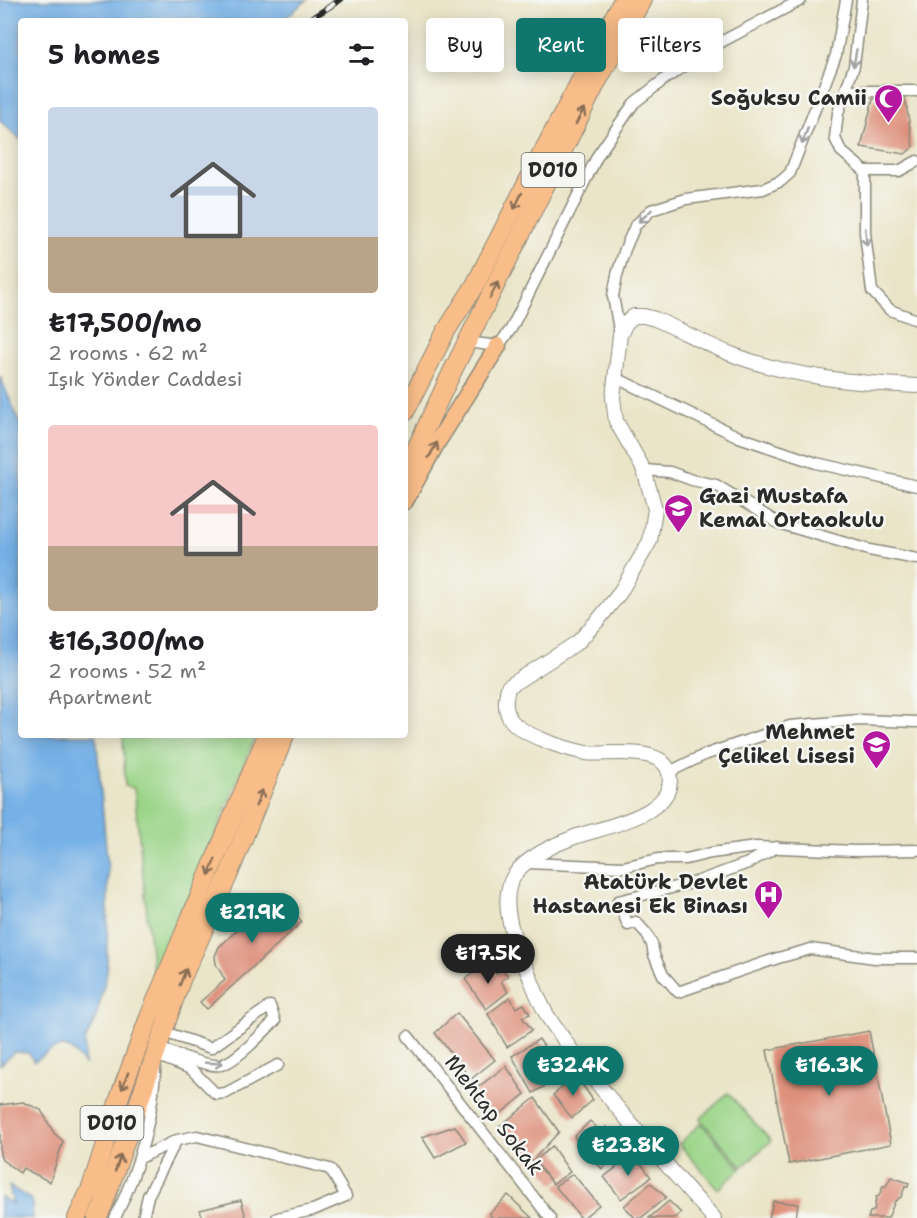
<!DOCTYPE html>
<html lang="en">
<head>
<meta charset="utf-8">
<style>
  body { margin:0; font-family:"Shantell Sans",sans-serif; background:#f2f2f2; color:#202124; height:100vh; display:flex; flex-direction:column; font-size:22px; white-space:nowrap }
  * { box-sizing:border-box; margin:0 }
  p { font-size:20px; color:#757577 }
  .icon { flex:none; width:33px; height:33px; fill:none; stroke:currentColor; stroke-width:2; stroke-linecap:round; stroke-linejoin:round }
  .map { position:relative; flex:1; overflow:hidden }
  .sheet { position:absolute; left:18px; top:18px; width:390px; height:720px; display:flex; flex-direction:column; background:#fff; border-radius:6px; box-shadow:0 3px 15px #0003 }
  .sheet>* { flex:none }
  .hud { position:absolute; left:426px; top:18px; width:400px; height:54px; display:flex; gap:12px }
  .price { position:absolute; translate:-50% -51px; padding:0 14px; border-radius:21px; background:#0f766e; color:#fff; font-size:20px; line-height:39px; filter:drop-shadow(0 2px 3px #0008) }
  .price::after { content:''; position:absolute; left:50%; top:36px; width:18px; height:14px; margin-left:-9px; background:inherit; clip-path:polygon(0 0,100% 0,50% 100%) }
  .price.selected { background:#222; color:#fff }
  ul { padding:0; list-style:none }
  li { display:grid; align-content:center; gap:12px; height:318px; padding:0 30px }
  li span { display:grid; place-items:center; height:186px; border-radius:6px; color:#555 }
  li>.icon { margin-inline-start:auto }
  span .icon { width:108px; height:108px; fill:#fffc; stroke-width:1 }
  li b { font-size:26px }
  h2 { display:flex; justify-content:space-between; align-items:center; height:72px; padding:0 30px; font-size:26px }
  .tag { padding:0 21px; border-radius:6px; background:#fff; box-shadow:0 3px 15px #0003; font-size:21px; line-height:54px }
  .tag.selected { background:#0f766e; color:#fff }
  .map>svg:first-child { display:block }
  .green { fill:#9ad487; stroke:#628059; stroke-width:1.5 }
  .water { fill:#74b0e6; stroke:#506e88; stroke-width:1.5 }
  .building { fill:#de907c }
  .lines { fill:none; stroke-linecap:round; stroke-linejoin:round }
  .minor-casing { stroke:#8a887a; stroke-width:13 }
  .tertiary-casing { stroke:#8a887a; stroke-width:16 }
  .primary-casing { stroke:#8a887a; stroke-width:19 }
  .trunk-casing { stroke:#8a887a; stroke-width:20 }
  .minor { stroke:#fff; stroke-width:10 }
  .tertiary { stroke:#fff; stroke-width:14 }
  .primary { stroke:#f8bd89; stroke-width:16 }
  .trunk { stroke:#f8bd89; stroke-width:18 }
  .rail-casing { stroke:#2b2b2b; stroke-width:6 }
  .rail { stroke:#f6f6f2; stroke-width:4; stroke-dasharray:11; stroke-linecap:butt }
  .oneway { stroke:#a0a0a0 }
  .oneway2 { stroke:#876d55 }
  .labels { text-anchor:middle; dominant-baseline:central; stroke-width:5; stroke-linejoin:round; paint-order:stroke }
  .shield { fill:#f6f6f2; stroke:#686867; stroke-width:1.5 }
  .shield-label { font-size:20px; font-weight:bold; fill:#2b2b2b }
  .poi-label { font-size:21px; font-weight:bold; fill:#2b2b2b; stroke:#f6f6f2; text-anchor:end }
  .street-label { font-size:21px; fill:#2b2b2b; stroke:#f6f6f2 }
</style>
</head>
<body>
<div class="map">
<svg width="917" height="1218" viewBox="0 0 917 1218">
  <rect width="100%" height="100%" fill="#f6f6f2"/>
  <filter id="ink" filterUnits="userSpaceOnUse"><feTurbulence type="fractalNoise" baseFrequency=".0167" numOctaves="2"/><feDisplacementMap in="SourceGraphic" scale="12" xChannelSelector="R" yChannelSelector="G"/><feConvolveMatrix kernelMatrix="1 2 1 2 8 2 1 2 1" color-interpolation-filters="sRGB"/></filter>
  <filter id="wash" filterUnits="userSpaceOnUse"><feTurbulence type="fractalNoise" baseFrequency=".008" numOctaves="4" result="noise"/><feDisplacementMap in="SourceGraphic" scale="24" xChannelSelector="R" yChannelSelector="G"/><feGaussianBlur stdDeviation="1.35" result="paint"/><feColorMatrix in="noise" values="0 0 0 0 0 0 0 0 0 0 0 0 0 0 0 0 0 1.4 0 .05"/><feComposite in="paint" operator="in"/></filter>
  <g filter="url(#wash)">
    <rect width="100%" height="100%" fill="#eae5c8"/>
    <g class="green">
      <polygon points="123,735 256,735 154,983 134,788 125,786"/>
      <polygon points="728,1093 771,1141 742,1167 700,1119"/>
      <polygon points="701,1123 741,1169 718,1189 679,1144"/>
    </g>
    <g class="water">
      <polygon points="0,0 307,0 281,21 21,21 21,140 0,121"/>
      <path d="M0,376L21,426V735H96L108,870L107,972L96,1018L85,1041L84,1064C80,1060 75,1052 70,1049C57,1042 44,1055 34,1062L29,1053L14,1052L0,1065Z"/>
      <polygon points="9,1186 32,1200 33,1218 0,1218 0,1197 13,1204"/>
    </g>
    <g id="blocks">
      <g class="building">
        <polygon points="905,97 913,147 905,154 861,147 873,99"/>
        <polygon points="276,894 302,922 207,1009 200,1002 225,980 216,964 215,956 219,947"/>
        <polygon points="488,963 496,974 502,969 508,976 501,981 508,992 486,1009 465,979"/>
        <polygon points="510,997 516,1008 524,1004 530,1014 522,1017 532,1030 507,1047 488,1014"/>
        <polygon points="457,1013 495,1060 471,1079 435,1033"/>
        <polygon points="869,1031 891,1144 789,1164 767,1050"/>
        <polygon points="539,1039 563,1076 533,1093 512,1056"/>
        <polygon points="506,1066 525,1094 494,1119 473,1091"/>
        <polygon points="576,1076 593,1100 572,1118 553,1095"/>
        <polygon points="535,1098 559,1132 531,1162 499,1127"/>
        <polygon points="23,1102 41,1110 54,1133 63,1141 50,1182 23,1168 20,1173 2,1160 0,1155 0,1105"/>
        <polygon points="590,1121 602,1133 606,1127 625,1147 602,1169 574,1137"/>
        <polygon points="455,1126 466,1142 435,1158 422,1137"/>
        <polygon points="552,1146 570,1172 553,1184 535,1161"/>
        <polygon points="634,1154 651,1177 621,1199 604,1177"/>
        <polygon points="573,1174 599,1205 583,1218 581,1218 555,1186"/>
        <polygon points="891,1177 909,1183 908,1187 905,1187 901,1197 895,1201 888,1218 868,1218 870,1212 874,1211 876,1197 879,1196 883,1186 886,1186"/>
        <polygon points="651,1183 666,1197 641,1218 635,1218 624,1206"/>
        <polygon points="508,1195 532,1218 493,1218 489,1214"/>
        <polygon points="241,1200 246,1218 202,1218 200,1210"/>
        <polygon points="669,1201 681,1213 674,1218 649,1218"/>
        <polygon points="773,1201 798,1204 796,1218 769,1218"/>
      </g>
    </g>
  </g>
  <g filter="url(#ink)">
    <use href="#blocks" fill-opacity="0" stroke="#8a887a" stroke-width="1.5"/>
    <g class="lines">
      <defs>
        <g id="minor">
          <polyline points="862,0 854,66 838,113 835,138 841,151 865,171 865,233 872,291 890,310 917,320"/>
          <polyline points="846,91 917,91"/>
          <polyline points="865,171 899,171 917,161"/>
          <polyline points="620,335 613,296 617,275 625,249 635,226 651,210 686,199 763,189 781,181 790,173 836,55 846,0"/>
          <polyline points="467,342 498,346 511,329 598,155 634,103 666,78 721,42 801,0"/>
          <polyline points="614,377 739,437 816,463 917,486"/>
          <polyline points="644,470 670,472 692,480 716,485 778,523 869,550 917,559"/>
          <polyline points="669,772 704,755 790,726 859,720 917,722"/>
          <polyline points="777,847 748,863 696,882 618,901 628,925 636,922 646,933 652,944 654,955 663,975 678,992 778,958 811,949 875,958 917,958"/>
          <polyline points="527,863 623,867 658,859 686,859 711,853 756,847 856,851 917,850"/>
          <polyline points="408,1036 550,1218"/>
          <path d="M158,1048C173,1052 207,1068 221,1065C237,1061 262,1033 275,1021L270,1006L211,1048L164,1032"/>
          <polyline points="140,1158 177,1140 197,1136 330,1169 346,1196 313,1210 277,1218"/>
          <path d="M115,1218C141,1165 154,1114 156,1055L191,1069L216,1094L226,1093L278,1065"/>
          <polyline points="143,1218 148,1196 176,1141"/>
        </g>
        <path id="tertiary" d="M714,1218C686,1188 660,1157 633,1126C609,1098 586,1071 565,1041C559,1032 552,1024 547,1015C537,998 531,978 523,961C513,937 498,898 515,874C526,858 555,844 572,838C600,827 679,816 669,773C663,744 605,756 586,753C567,749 518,735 509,717C504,707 506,697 508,687L578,642L599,619L619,594L650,541L655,509L644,470L616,421L613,398L620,335L626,323L634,316H644L655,319C681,330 705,344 731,354C789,377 855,383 917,386"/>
        <polyline id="primary" points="405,501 436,444 498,346"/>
        <g id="trunk">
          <polyline points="405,412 446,331 475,285 538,161 623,0"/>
          <polyline points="405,472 452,372 596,84 642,0"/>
          <polyline points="77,1218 91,1188 121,1093 149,1017 267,735"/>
          <polyline points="97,1218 103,1206 181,980 228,876 285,735"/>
        </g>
      </defs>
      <use href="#minor" class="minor-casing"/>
      <use href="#tertiary" class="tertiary-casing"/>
      <use href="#primary" class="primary-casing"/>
      <use href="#trunk" class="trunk-casing"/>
      <use href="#minor" class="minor"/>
      <use href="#tertiary" class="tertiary"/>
      <use href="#primary" class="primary"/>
      <use href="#trunk" class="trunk"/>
      <defs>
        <polyline id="rail" points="307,21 340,0"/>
      </defs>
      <use href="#rail" class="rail-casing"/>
      <use href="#rail" class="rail"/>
    </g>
    <defs><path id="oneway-shaft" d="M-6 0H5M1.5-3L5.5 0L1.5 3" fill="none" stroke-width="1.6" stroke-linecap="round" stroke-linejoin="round" transform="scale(1.5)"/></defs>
    <g class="oneway">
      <use href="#oneway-shaft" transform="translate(855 58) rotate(100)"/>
      <use href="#oneway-shaft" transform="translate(805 136) rotate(109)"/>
      <use href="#oneway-shaft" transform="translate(645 216) rotate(137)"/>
      <use href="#oneway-shaft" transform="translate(866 237) rotate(85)"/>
      <use href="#oneway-shaft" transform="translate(214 1063) rotate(2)"/>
    </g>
    <g class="oneway2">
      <use href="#oneway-shaft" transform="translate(580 116) rotate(-63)"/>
      <use href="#oneway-shaft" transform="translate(518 201) rotate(116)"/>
      <use href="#oneway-shaft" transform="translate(494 290) rotate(-63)"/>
      <use href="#oneway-shaft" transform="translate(433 450) rotate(-60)"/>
      <use href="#oneway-shaft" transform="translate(259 798) rotate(-68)"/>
      <use href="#oneway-shaft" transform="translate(212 867) rotate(112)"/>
      <use href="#oneway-shaft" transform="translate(183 977) rotate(-68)"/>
      <use href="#oneway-shaft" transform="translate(125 1081) rotate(110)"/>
      <use href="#oneway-shaft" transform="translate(118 1163) rotate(-71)"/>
    </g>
  </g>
  <defs>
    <symbol id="mosque-pin" viewBox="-11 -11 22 30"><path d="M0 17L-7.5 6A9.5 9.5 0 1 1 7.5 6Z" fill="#b5179e" stroke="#f6f6f2"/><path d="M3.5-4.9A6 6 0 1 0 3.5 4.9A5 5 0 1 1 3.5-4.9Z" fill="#fff"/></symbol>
    <symbol id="school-pin" viewBox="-11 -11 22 30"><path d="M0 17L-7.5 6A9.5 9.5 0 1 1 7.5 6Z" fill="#b5179e" stroke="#f6f6f2"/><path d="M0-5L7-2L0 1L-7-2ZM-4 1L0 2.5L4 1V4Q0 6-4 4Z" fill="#fff"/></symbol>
    <symbol id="hospital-pin" viewBox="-11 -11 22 30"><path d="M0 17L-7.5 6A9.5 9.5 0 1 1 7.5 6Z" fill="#b5179e" stroke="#f6f6f2"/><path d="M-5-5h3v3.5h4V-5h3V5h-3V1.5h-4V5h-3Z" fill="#fff"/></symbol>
  </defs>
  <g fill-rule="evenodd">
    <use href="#mosque-pin" x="872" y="82" width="33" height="45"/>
    <use href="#school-pin" x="662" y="492" width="33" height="45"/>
    <use href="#school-pin" x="860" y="728" width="33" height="45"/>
    <use href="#hospital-pin" x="752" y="878" width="33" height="45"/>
  </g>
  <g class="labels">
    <g class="shield">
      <rect x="521.5" y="153" width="63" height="34" rx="4.5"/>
      <rect x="80.5" y="1106" width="63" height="34" rx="4.5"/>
    </g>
    <g class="shield-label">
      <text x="553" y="170">D010</text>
      <text x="112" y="1123">D010</text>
    </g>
    <g class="poi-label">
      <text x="867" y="98">Soğuksu Camii</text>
      <text x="699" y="496" text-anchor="start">Gazi Mustafa<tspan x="699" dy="24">Kemal Ortaokulu</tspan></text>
      <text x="855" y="732">Mehmet<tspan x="855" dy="24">Çelikel Lisesi</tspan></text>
      <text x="748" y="882">Atatürk Devlet<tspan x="748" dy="24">Hastanesi Ek Binası</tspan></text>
    </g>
    <g class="street-label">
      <text transform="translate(494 1115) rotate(52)">Mehtap Sokak</text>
    </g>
  </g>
</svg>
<b class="price" style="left:252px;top:944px">₺21.9K</b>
<b class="price selected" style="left:488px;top:985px">₺17.5K</b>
<b class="price" style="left:573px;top:1097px">₺32.4K</b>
<b class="price" style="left:829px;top:1097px">₺16.3K</b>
<b class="price" style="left:628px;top:1177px">₺23.8K</b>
<div class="hud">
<a class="tag">Buy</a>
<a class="tag selected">Rent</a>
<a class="tag">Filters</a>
</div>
<section class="sheet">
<h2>5 homes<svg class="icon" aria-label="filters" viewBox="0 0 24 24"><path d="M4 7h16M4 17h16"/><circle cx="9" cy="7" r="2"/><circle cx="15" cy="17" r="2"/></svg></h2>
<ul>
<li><span style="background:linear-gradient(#c9d6e8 70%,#b9a48a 0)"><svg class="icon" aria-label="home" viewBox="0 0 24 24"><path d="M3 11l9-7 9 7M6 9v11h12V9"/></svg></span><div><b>₺17,500/mo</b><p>2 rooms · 62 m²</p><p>Işık Yönder Caddesi</p></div></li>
<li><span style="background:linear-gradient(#f6c9c9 65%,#b9a48a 0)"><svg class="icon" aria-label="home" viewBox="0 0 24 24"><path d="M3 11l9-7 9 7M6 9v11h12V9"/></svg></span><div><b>₺16,300/mo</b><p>2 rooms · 52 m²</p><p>Apartment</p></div></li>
</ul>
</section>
</div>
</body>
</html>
